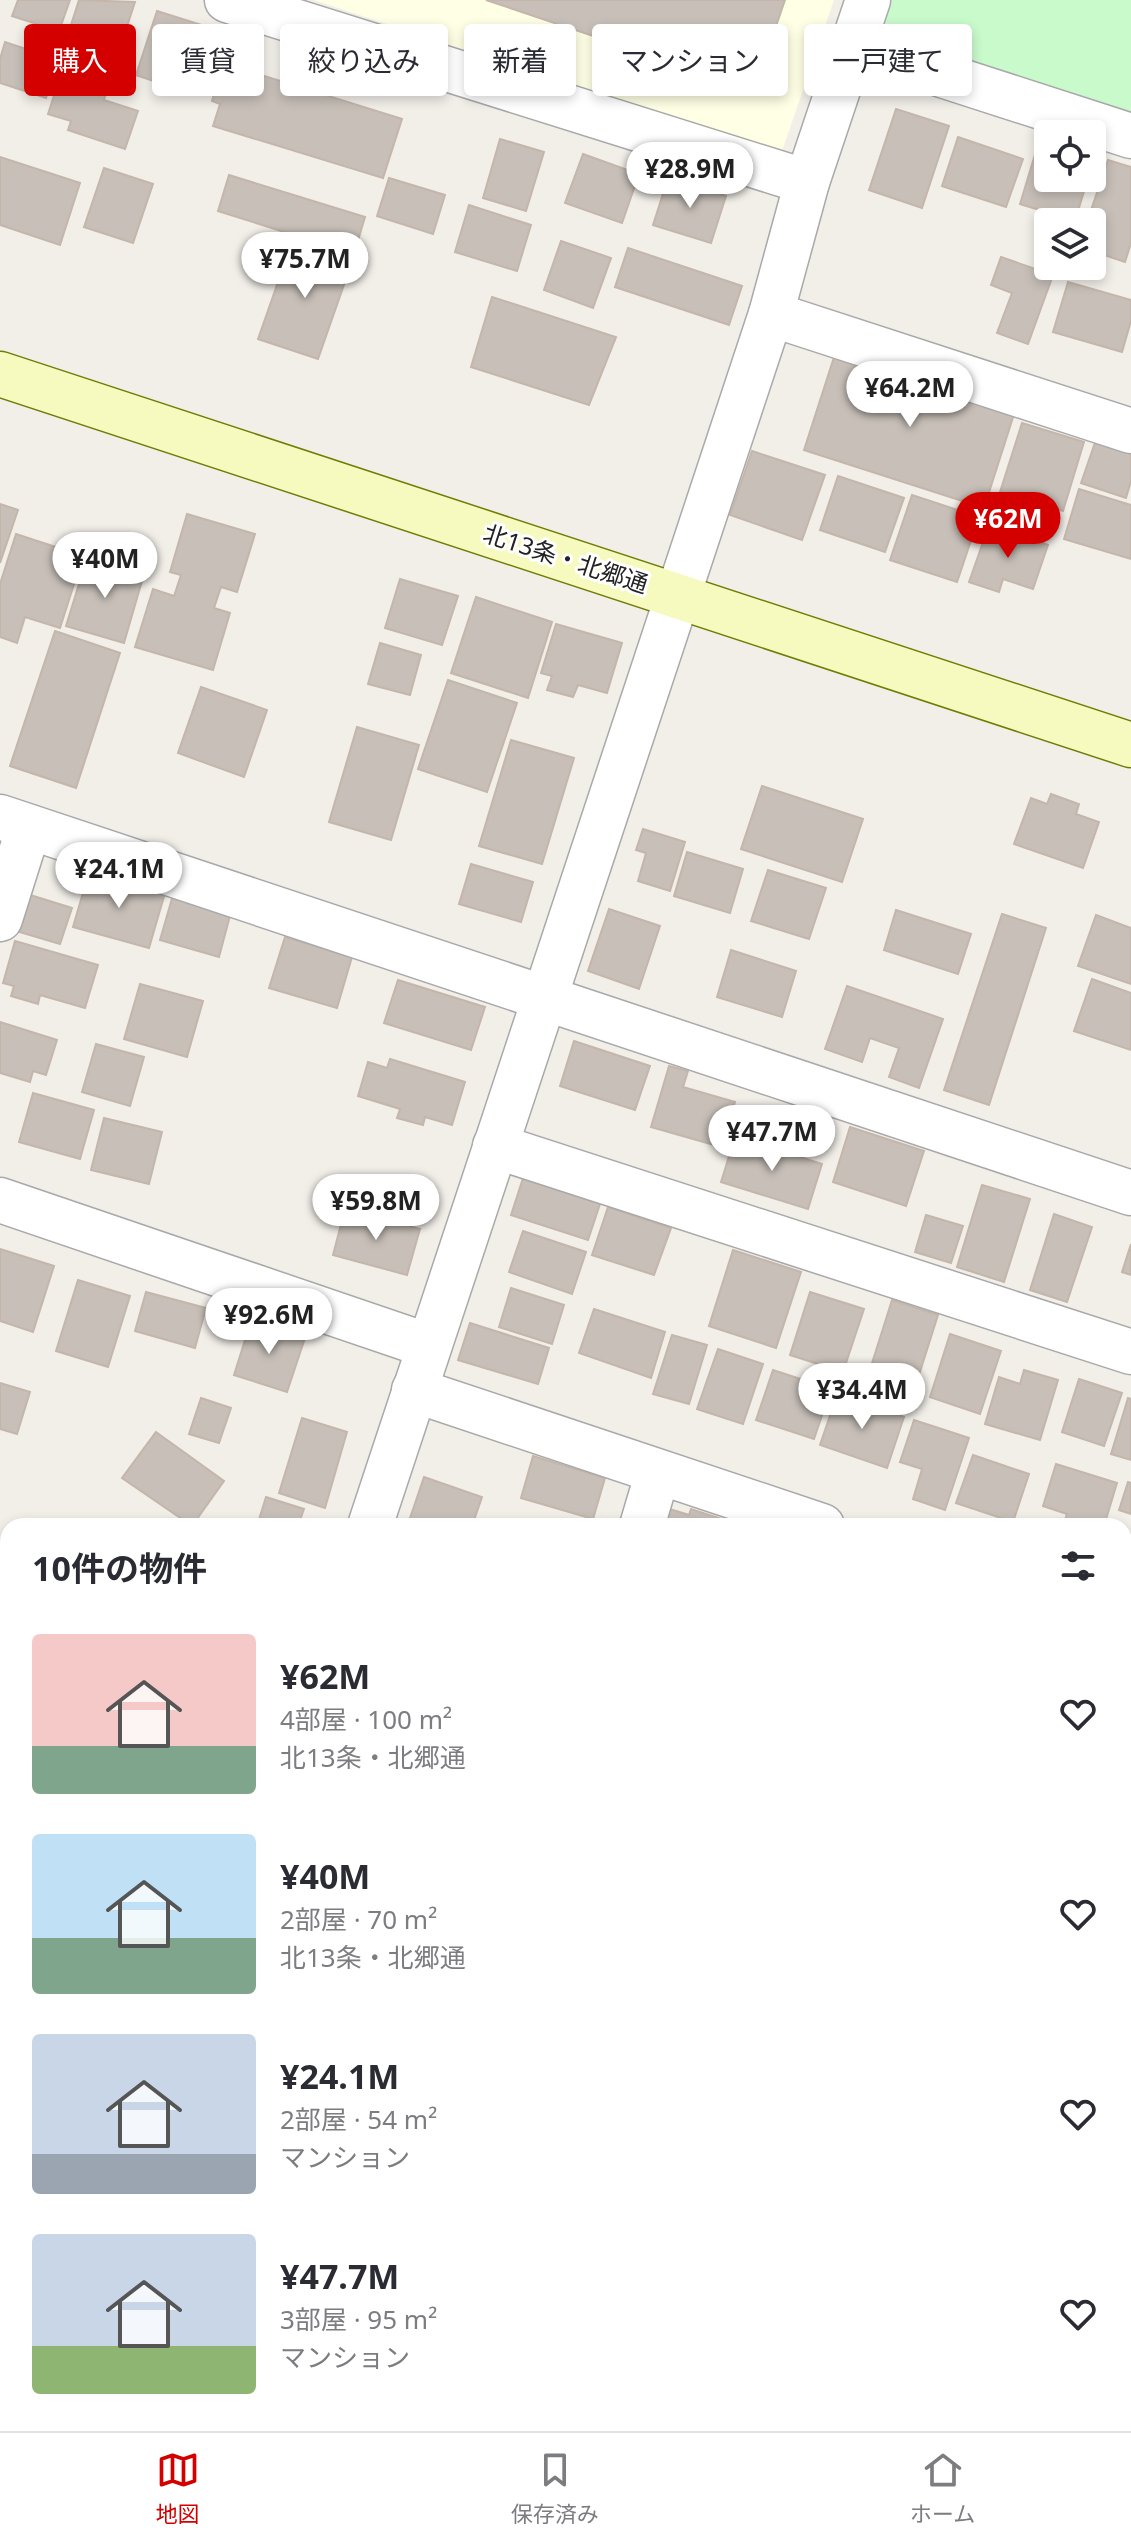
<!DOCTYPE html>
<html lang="ja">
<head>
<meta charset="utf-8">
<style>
  body { margin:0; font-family:"Noto Sans","Noto Sans JP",sans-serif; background:#f7f7f7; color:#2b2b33; height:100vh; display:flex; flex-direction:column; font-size:30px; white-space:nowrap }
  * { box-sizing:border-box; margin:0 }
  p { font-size:26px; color:#7c7c81 }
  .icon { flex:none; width:44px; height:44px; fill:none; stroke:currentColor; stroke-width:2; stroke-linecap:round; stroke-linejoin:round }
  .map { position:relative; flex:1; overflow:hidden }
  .sheet { position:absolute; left:0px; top:1518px; width:1132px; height:914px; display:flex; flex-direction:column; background:#fff; border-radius:24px 24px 0 0; box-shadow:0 4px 12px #0003 }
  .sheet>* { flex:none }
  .banner { position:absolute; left:24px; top:24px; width:1084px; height:72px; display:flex; gap:16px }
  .tools { position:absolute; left:1034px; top:120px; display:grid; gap:16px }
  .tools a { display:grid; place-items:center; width:72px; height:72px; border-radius:8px; background:#fff; box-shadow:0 4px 12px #0003; font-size:40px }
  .price { position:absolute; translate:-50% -68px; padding:0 18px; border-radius:28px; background:#fff; color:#222; font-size:26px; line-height:52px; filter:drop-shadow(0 2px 4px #0008) }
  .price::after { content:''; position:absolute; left:50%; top:48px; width:24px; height:18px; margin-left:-12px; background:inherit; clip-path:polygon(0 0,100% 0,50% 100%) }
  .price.selected { background:#d40000; color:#fff }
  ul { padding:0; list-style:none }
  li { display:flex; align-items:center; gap:24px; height:200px; padding:0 32px }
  li span { display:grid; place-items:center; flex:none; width:224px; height:160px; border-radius:8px; color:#555 }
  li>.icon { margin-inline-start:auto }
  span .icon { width:96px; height:96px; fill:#fffc; stroke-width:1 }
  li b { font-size:34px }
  h2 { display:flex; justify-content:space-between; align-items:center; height:96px; padding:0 32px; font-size:34px }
  .tag { padding:0 28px; border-radius:8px; background:#fff; box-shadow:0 4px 12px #0003; font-size:28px; line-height:72px }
  .tag.selected { background:#d40000; color:#fff }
  .dock { display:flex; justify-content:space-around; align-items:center; height:112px; border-top:2px solid #e1e1e2; background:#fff; font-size:22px; color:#7c7c81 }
  .dock a { display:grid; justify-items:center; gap:4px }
  .dock .selected { color:#d40000 }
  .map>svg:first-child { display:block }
  .education { fill:#ffffe5 }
  .park { fill:#c8facc }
  .building { fill:#c7bfb8; stroke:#c4b6ab; stroke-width:2 }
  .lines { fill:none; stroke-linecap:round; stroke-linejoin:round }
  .service-casing { stroke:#a9a9a9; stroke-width:25 }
  .minor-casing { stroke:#a9a9a9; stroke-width:47 }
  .tertiary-casing { stroke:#a9a9a9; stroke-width:47 }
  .secondary-casing { stroke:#707d05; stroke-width:47 }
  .service { stroke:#fff; stroke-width:22 }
  .minor { stroke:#fff; stroke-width:44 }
  .tertiary { stroke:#fff; stroke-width:44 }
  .secondary { stroke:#f7fabf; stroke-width:44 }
  .rail { stroke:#707070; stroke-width:6; stroke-dasharray:16 16; stroke-linecap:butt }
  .labels { text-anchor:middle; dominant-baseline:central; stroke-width:6; stroke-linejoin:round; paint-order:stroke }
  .street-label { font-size:24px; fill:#222; stroke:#fff }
</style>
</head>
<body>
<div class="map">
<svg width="1131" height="2431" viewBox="0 0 1131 2431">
  <rect width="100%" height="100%" fill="#f2efe9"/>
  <polygon class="education" points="314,0 834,0 781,154"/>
  <polygon class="park" points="892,0 1131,0 1131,113 882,31"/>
  <g class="building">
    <polygon points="18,0 70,0 59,31 12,16"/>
    <polygon points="79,0 135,2 120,48 69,31"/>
    <polygon points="486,0 785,0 754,90"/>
    <polygon points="157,11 214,29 192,94 136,75"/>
    <polygon points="5,42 58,60 46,98 0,83 0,59"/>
    <polygon points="223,63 402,119 383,178 213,126 220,104 212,101"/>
    <polygon points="63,68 109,83 104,100 138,111 125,149 68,130 71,121 48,114"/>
    <polygon points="896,109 949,126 922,208 869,190"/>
    <polygon points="958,137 1023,159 1006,207 942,186"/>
    <polygon points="1040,138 1048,140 1048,178 1088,178 1075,221 1020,204"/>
    <polygon points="500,139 544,152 526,211 483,198"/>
    <polygon points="583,154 639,174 622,223 565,203"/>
    <polygon points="0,157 80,183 60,245 0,225"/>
    <polygon points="1108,160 1131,167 1131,243 1125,262 1092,251 1092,222 1087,222"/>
    <polygon points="104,168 153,184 133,243 84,227"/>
    <polygon points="229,175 365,217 354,254 218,211"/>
    <polygon points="389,178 445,195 433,234 377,216"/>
    <polygon points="668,178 726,196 711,243 653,225"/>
    <polygon points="469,205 531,225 517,271 455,252"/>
    <polygon points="561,241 611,258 593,308 544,290"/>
    <polygon points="292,242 352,262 318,359 258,339"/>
    <polygon points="628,248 742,286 729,325 615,287"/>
    <polygon points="1001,257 1053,275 1028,344 997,333 1012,293 991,285"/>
    <polygon points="1068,282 1131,300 1131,321 1122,352 1053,332"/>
    <polygon points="492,297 616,337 589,405 471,367"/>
    <polygon points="836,351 1016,408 984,508 804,450"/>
    <polygon points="1022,423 1084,442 1063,511 1000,492"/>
    <polygon points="1097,437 1131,448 1131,481 1126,498 1081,483"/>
    <polygon points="752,451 825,475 802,540 730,515"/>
    <polygon points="838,476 904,498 885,552 820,530"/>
    <polygon points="1079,489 1131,505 1131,559 1064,539"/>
    <polygon points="912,495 979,517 957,582 890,560"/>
    <polygon points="0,504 18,510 0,563"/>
    <polygon points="187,514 255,534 237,592 221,587 214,608 230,613 213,670 135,647 153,589 174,596 181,575 170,572"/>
    <polygon points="989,525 1048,545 1033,589 1003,579 999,592 969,582"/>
    <polygon points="16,534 83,556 60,628 25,617 17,643 0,637 0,584"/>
    <polygon points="87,558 144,574 124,643 66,626"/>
    <polygon points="400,579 458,596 442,645 385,628"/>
    <polygon points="476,597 552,622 528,698 451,673"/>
    <polygon points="556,624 622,643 607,693 578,685 573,697 547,690 552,676 541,673"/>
    <polygon points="55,631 120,653 76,788 10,766"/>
    <polygon points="380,643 421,655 410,695 368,684"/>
    <polygon points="448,680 517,703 487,792 418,769"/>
    <polygon points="201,687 267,710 244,777 178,753"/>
    <polygon points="357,727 419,745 391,840 329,822"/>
    <polygon points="511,740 574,758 542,864 479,846"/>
    <polygon points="762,786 863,819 842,882 741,849"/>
    <polygon points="1051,794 1079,804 1076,814 1099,822 1083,868 1014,844 1031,798 1047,804"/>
    <polygon points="643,829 685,842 670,891 638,881 646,853 636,850"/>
    <polygon points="687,852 743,869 730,913 674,896"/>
    <polygon points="471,864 533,882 521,922 459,904"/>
    <polygon points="768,870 826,888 809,939 751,921"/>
    <polygon points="89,872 165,893 149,948 73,927"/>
    <polygon points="14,890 72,908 60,944 3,927"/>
    <polygon points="173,895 231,912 219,957 160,940"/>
    <polygon points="609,909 660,926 639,989 588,971"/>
    <polygon points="896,910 971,934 958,974 884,950"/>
    <polygon points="1002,914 1046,928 989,1105 944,1090"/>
    <polygon points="1096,915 1131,928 1131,984 1078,966"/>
    <polygon points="285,937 352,957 337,1008 269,988"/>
    <polygon points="15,941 98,965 85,1008 40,995 38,1004 11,996 14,986 3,983"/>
    <polygon points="731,950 796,971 782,1017 717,997"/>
    <polygon points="1092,979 1131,993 1131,1050 1074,1031"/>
    <polygon points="398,980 485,1007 471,1050 384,1023"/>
    <polygon points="140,984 203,1001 187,1057 124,1039"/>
    <polygon points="847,986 943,1019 919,1088 889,1077 899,1048 870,1038 862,1062 825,1049"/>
    <polygon points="0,1022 57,1040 46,1075 33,1071 30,1082 0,1073"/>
    <polygon points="574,1041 650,1066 635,1110 560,1086"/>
    <polygon points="96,1044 144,1057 130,1106 82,1092"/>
    <polygon points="390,1059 465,1082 452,1125 425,1117 423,1125 397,1118 400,1109 358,1096 368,1062 387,1068"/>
    <polygon points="669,1066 688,1071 683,1087 735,1102 721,1147 651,1127"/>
    <polygon points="33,1093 94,1110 80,1159 19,1142"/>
    <polygon points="104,1118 162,1132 149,1184 91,1170"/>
    <polygon points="850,1127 924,1151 906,1206 833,1182"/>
    <polygon points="735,1137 822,1164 808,1209 721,1182"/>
    <polygon points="525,1172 602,1198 588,1240 511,1215"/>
    <polygon points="982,1185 1030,1199 1004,1282 957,1267"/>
    <polygon points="608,1207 671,1228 654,1275 592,1255"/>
    <polygon points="345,1209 420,1229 407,1275 333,1255"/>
    <polygon points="1054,1214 1092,1227 1067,1302 1030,1290"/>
    <polygon points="926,1215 963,1226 951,1263 915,1252"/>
    <polygon points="523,1231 586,1252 572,1294 509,1272"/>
    <polygon points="1131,1244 1131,1275 1122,1272"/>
    <polygon points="0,1249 54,1266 33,1332 0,1321"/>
    <polygon points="733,1250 801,1272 776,1348 709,1326"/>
    <polygon points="78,1280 130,1296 108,1367 56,1351"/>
    <polygon points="511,1288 564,1305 552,1344 499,1327"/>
    <polygon points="146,1292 206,1308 195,1348 135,1331"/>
    <polygon points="810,1292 864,1309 843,1372 790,1355"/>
    <polygon points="892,1300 938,1315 913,1394 867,1379"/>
    <polygon points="594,1309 665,1332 651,1378 579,1353"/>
    <polygon points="251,1321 305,1338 287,1392 234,1375"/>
    <polygon points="470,1323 549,1348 538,1384 458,1360"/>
    <polygon points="950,1334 1001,1351 980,1414 930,1397"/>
    <polygon points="672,1335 707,1345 689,1404 653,1394"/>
    <polygon points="718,1349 763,1364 743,1424 697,1409"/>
    <polygon points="773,1370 831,1389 814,1439 756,1420"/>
    <polygon points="1024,1370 1058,1380 1040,1440 985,1424 999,1377 1020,1384"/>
    <polygon points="1079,1379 1122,1393 1104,1446 1062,1432"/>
    <polygon points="0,1383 30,1392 17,1434 0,1429"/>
    <polygon points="837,1395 904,1417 887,1468 820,1445"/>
    <polygon points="201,1398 231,1408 219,1443 189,1434"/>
    <polygon points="1128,1398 1131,1399 1131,1460 1111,1454"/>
    <polygon points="302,1418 347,1432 325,1508 279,1493"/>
    <polygon points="914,1420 969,1438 945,1510 913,1499 922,1469 900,1462"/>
    <polygon points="156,1432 224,1481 192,1526 122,1478"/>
    <polygon points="973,1455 1029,1474 1013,1522 956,1503"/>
    <polygon points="533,1456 605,1478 593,1519 521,1498"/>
    <polygon points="1056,1464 1117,1483 1104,1526 1063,1526 1067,1514 1043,1506"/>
    <polygon points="424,1477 482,1497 472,1526 425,1526 409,1521"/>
    <polygon points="1128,1482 1131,1483 1131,1514 1119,1510"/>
    <polygon points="266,1497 304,1509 298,1526 257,1526"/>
    <polygon points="660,1506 689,1515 691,1509 728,1521 726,1526 654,1526"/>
    <polygon points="1124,1666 1131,1669 1131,1694 1124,1714"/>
    <polygon points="1124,1735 1131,1738 1128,1747 1131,1749 1131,1796 1124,1793"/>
    <polygon points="4,1842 8,1844 8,1915 0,1913 0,1854"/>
    <polygon points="0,1932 8,1934 8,1990 0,1987"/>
    <polygon points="0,2023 8,2026 8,2070 0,2067"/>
    <polygon points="1124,2121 1131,2124 1131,2164 1127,2177"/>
    <polygon points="1128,2316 1131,2317 1131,2378 1124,2376 1124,2330"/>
  </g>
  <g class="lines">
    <defs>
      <polyline id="service" points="891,2431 894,2424"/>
      <g id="minor">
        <polyline points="227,0 807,182"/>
        <polyline points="852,46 1131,136"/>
        <polyline points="771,314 1131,431"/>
        <polyline points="0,817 1131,1193"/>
        <polyline points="0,919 29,827"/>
        <polyline points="495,1146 1131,1352"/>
        <polyline points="0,1200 429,1346"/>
        <polyline points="414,1390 822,1526"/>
        <polyline points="370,1526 771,314 807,182 868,0"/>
        <polyline points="642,1526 658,1472"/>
        <polyline points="1124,1629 1131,1631"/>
        <polyline points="0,1710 8,1713"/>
        <polyline points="0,1816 8,1791"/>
        <polyline points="1124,2000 1131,1978"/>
        <polyline points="1124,2083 1131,2086"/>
      </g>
      <g id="tertiary">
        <polyline points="0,2153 8,2155"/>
        <polyline points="823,2424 845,2431"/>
      </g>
      <polyline id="secondary" points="0,374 1131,745"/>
    </defs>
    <use href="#service" class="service-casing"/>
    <use href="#minor" class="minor-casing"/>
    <use href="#tertiary" class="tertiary-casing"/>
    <use href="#secondary" class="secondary-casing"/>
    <use href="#service" class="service"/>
    <use href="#minor" class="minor"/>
    <use href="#tertiary" class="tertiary"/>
    <use href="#secondary" class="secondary"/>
    <g class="rail">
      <polyline points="0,2291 8,2293"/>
      <polyline points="0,2323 8,2325"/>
      <polyline points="0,2407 8,2409"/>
      <polyline points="63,2424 88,2431"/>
      <polyline points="349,2424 371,2431"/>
      <polyline points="453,2424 476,2431"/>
    </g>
  </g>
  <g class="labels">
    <g class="street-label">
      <text transform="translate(566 558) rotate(18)">北13条・北郷通</text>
    </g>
  </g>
</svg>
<div class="tools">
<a><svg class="icon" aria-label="locate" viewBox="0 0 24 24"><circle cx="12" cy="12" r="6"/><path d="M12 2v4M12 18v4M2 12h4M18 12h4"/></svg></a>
<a><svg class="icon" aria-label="layers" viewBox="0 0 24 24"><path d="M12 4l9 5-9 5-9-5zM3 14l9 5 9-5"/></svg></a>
</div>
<b class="price" style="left:690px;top:210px">¥28.9M</b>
<b class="price" style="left:305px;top:300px">¥75.7M</b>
<b class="price" style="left:910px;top:429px">¥64.2M</b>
<b class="price selected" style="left:1008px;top:560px">¥62M</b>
<b class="price" style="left:105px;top:600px">¥40M</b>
<b class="price" style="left:119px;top:910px">¥24.1M</b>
<b class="price" style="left:772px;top:1173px">¥47.7M</b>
<b class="price" style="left:376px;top:1242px">¥59.8M</b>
<b class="price" style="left:269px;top:1356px">¥92.6M</b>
<b class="price" style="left:862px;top:1431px">¥34.4M</b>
<div class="banner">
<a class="tag selected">購入</a>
<a class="tag">賃貸</a>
<a class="tag">絞り込み</a>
<a class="tag">新着</a>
<a class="tag">マンション</a>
<a class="tag">一戸建て</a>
</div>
<section class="sheet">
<h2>10件の物件<svg class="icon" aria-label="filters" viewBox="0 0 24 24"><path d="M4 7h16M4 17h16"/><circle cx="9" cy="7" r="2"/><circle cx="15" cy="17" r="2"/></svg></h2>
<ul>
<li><span style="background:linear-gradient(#f6c9c9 70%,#7fa58c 0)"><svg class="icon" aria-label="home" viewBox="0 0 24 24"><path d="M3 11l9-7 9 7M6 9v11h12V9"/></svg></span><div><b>¥62M</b><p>4部屋 · 100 m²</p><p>北13条・北郷通</p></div><svg class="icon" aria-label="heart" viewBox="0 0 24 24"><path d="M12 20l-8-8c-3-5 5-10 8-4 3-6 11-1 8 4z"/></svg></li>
<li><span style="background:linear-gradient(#bfe0f5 65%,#7fa58c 0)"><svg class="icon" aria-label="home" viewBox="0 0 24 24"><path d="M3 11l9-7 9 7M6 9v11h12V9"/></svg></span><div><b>¥40M</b><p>2部屋 · 70 m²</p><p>北13条・北郷通</p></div><svg class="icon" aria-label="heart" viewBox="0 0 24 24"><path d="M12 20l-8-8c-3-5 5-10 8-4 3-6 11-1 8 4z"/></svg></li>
<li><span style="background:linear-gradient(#c9d6e8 75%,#9aa5b1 0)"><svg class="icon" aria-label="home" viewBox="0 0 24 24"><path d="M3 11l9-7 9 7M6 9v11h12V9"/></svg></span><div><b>¥24.1M</b><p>2部屋 · 54 m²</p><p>マンション</p></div><svg class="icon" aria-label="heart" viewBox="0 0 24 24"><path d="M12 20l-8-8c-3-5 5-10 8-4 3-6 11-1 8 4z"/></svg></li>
<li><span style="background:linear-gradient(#c9d6e8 70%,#8fb573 0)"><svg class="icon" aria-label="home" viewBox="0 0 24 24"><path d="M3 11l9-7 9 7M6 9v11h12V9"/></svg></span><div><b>¥47.7M</b><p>3部屋 · 95 m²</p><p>マンション</p></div><svg class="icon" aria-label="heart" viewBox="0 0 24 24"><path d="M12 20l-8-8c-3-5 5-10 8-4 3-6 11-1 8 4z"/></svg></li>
</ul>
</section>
</div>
<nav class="dock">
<a class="selected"><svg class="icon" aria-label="map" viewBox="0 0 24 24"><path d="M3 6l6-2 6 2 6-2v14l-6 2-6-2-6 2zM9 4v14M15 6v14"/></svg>地図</a>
<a><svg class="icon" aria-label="saved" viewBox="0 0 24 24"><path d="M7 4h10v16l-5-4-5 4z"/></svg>保存済み</a>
<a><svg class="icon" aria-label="home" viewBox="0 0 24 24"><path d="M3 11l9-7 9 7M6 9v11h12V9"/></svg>ホーム</a>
</nav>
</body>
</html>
